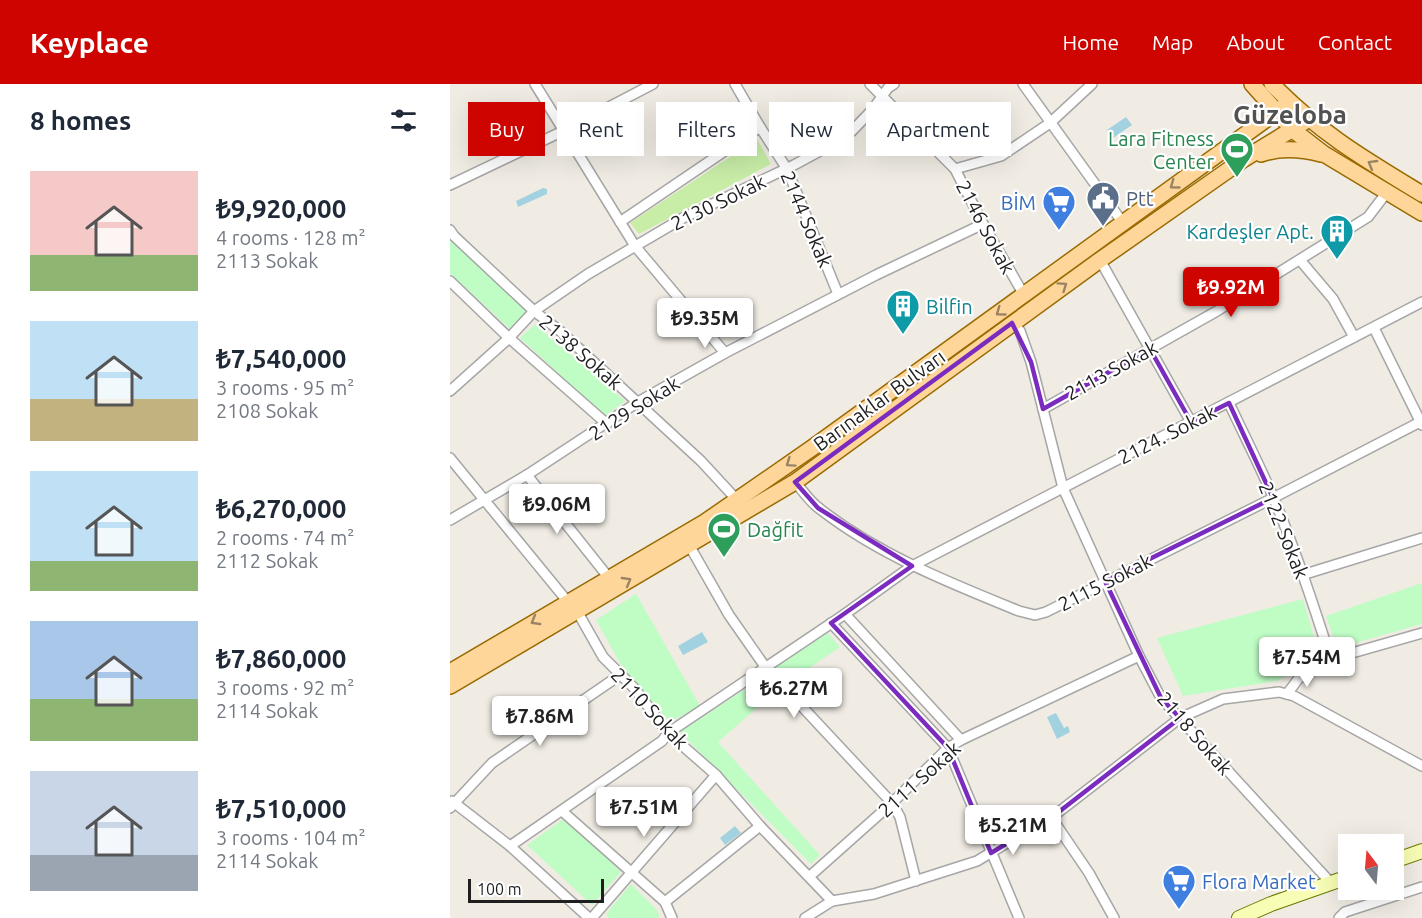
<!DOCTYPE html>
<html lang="en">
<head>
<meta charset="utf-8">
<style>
  body { margin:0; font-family:Ubuntu,sans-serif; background:#f6f6f7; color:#1f2937; height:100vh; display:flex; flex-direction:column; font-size:22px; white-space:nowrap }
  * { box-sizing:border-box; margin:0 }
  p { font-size:20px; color:#747a83 }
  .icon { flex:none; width:33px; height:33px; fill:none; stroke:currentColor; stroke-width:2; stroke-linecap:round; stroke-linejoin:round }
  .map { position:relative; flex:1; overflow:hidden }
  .side { display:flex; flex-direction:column; background:#fff; width:450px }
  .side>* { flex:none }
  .guide { position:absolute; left:18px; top:18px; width:570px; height:54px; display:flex; gap:12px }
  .needle { width:39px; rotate:344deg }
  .tools { position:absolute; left:888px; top:750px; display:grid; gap:12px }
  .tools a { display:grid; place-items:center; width:66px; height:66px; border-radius:0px; background:#fff; box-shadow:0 6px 24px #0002; font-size:30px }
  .scale { position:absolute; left:18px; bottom:15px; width:136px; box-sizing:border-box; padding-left:6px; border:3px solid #1f1f1f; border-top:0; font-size:16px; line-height:21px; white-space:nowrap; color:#1f1f1f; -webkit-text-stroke:4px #fff; paint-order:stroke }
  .price { position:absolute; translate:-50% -51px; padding:0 14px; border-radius:6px; background:#fff; color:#222; font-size:20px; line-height:39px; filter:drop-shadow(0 2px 3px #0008) }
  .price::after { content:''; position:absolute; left:50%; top:36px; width:18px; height:14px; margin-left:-9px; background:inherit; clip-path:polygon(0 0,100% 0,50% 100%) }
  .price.selected { background:#cd0400; color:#fff }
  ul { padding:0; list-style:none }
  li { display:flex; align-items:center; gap:18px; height:150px; padding:0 30px }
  li span { display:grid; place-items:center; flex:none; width:168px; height:120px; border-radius:0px; color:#555 }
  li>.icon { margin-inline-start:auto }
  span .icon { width:72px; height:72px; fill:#fffc; stroke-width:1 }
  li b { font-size:26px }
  h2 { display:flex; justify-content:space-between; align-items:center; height:72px; padding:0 30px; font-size:26px }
  .pill { padding:0 21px; border-radius:0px; background:#fff; box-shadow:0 6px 24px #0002; font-size:21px; line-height:54px }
  .pill.selected { background:#cd0400; color:#fff }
  header { display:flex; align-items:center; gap:36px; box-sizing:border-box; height:84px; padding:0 30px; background:#cd0400; color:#fff }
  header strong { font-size:28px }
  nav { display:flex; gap:33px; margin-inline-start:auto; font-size:21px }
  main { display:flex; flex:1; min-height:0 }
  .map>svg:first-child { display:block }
  .grass { fill:#c8eda7 }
  .park { fill:#bffdc5 }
  .water { fill:#a2d1e0 }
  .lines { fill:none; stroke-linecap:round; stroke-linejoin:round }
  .street-casing { stroke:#a6a6a6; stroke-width:12 }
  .secondary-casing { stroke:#6b7b00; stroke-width:16 }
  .primary-casing { stroke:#996a00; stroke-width:18 }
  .street { stroke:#fff; stroke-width:9 }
  .secondary { stroke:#f8fdb5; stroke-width:14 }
  .primary { stroke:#ffd69a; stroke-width:15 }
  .oneway { stroke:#9a8463 }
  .marked { fill:none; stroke:#7b2cbf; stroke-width:4.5; stroke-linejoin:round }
  .labels { text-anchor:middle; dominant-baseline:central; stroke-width:4.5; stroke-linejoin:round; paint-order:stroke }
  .leisure-label { font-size:20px; fill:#27864d; stroke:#fff; text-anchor:end }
  .service-label { font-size:20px; fill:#4e5e75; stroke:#fff; text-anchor:start }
  .street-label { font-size:20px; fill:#1f1f1f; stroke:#fff }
  .shop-label { font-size:20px; fill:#366cbe; stroke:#fff; text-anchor:end }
  .culture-label { font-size:20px; fill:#0d838f; stroke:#fff; text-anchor:end }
  .district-label { font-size:26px; font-weight:bold; fill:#525252; stroke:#fff }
</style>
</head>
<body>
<header>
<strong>Keyplace</strong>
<nav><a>Home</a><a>Map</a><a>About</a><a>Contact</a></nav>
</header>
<main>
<section class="side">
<h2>8 homes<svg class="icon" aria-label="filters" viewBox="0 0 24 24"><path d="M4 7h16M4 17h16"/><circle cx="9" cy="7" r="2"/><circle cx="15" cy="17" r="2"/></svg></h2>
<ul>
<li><span style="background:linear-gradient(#f6c9c9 70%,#8fb573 0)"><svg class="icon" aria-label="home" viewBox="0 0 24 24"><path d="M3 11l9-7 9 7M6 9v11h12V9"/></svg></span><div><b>₺9,920,000</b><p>4 rooms · 128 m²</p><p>2113 Sokak</p></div></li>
<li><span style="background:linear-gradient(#bfe0f5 65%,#c2b280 0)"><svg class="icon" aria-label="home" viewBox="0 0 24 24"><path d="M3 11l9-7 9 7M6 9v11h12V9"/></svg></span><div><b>₺7,540,000</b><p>3 rooms · 95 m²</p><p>2108 Sokak</p></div></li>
<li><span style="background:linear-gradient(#bfe0f5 75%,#8fb573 0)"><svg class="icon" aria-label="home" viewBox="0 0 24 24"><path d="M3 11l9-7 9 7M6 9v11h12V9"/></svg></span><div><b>₺6,270,000</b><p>2 rooms · 74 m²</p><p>2112 Sokak</p></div></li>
<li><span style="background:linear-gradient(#a9c7e8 65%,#8fb573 0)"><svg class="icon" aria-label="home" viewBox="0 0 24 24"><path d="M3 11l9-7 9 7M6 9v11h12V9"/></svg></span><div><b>₺7,860,000</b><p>3 rooms · 92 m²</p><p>2114 Sokak</p></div></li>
<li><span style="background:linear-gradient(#c9d6e8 70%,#9aa5b1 0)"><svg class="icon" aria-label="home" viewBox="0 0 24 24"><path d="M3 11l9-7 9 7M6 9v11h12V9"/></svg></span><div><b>₺7,510,000</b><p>3 rooms · 104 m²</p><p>2114 Sokak</p></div></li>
</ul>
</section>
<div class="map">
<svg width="972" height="834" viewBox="0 0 972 834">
  <rect width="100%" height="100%" fill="#f0ece4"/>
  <polygon class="grass" points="307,55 321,80 189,150 180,139"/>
  <g class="park">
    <polygon points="0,155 77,226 60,245 0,189"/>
    <polygon points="85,240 175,317 155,332 70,254"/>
    <polygon points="972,499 972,540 887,564 876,532"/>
    <polygon points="186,510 250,622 220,638 175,588 146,536"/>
    <polygon points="853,515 869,571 827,597 733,612 707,554"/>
    <polygon points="378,549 390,563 336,600 324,584"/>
    <polygon points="315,592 327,606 268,658 370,771 361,780 230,648"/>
    <polygon points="115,734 171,788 142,821 77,761"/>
    <polygon points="181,800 207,826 210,834 159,834 156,830"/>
  </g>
  <g class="water">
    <polygon points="676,33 682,41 663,54 657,46"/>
    <polygon points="93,104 97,105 97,110 68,123 66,117"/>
    <polygon points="252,548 258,558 233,571 228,562"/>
    <polygon points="606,629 614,644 618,642 620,648 607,655 597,633"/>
    <polygon points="285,742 291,749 275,761 270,754"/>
  </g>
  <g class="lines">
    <defs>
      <g id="street">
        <polyline points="85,0 185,162 275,269"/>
        <polyline points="285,0 310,43 337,85 388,210"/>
        <polyline points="420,0 505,85 533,140 574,211"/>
        <polyline points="573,0 673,139"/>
        <polyline points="505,85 551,72 600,39 642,0"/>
        <polyline points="0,101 113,47 203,0"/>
        <polyline points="170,138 310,43"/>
        <polyline points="0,146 4,152 84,227 110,247 251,377 287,416"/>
        <polyline points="650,176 741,338"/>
        <polyline points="850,176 883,215 904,253"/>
        <polyline points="0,197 59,254 157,340"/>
        <polyline points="562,239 570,247 581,278 613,404 689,572 711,614 881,799"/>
        <polyline points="924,244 972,341"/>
        <polyline points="0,307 59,254 84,227 138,190 233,134 344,81 381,61 402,47 423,25 438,4 444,0"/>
        <path d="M779,319C794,351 810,382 824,415C846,467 864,522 881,576"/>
        <polyline points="593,325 767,227 918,133 937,108"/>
        <polyline points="0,374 118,518"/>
        <polyline points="77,391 159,494"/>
        <path d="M345,398C353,407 360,418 370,425C429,471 500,499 569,527L585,531L596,528L823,414L972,337"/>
        <polyline points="0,436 77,391 188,318 275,269 426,191 533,140"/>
        <polyline points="239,461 279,531 316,584 442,719 450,733 466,797"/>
        <polyline points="852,491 972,454"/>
        <polyline points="127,527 153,573 185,605 218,649 266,691 310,742 382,817"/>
        <polyline points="381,539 498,664 569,834"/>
        <polyline points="837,610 849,594 888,573 972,549"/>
        <polyline points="511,656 395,530 462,482 972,218"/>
        <polyline points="2,717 60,762 139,834"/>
        <polyline points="0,724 42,679 170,591"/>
        <polyline points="112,727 215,818 222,834"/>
        <polyline points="601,733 639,789 664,834"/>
        <polyline points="60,762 212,657 218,649 395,530"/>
        <polyline points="360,792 442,719 498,664 511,656 689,572"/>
        <polyline points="215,818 310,742"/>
        <polyline points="142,834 266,691"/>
        <polyline points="355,834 382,817 424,810 527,777 610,727 730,634 773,615 829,608 844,612 972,682"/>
        <polyline points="889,834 895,828 972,803"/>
      </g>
      <g id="secondary">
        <polyline points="944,777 972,767"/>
        <polyline points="789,834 821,820 898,793"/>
      </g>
      <g id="primary">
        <polyline points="802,0 843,46 874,70 972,129"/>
        <path d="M822,0C868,48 916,76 972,110"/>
        <path d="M811,70C831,63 851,65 871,70"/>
        <polyline points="0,588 255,438 362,364 840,18"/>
        <polyline points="0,602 345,398 650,176 794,75 859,35"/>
      </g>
    </defs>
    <use href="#street" class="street-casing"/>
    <use href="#secondary" class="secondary-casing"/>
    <use href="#primary" class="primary-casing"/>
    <use href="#street" class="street"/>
    <use href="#secondary" class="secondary"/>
    <use href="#primary" class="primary"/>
  </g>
  <defs><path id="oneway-chevron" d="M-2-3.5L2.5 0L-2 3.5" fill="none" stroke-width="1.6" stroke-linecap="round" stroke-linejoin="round" transform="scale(1.5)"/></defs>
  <g class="oneway">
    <use href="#oneway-chevron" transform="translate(922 80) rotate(-150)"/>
    <use href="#oneway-chevron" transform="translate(724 101) rotate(144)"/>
    <use href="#oneway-chevron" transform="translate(613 202) rotate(-35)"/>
    <use href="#oneway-chevron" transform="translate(550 228) rotate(144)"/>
    <use href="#oneway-chevron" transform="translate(340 379) rotate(145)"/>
    <use href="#oneway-chevron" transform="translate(177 497) rotate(-30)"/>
    <use href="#oneway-chevron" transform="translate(85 537) rotate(150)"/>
  </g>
  <path class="marked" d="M562,239L581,278L593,325L700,265L741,338L779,319L823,414L655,497L711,614L730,634L610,727L541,769L498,664L381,539L462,482L368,424L345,398Z"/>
  <defs>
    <symbol id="stadium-pin" viewBox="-11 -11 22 30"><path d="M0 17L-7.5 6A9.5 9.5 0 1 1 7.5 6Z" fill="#2e9e5b" stroke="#fff"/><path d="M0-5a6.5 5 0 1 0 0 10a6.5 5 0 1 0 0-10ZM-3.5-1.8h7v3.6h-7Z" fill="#fff"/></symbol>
    <symbol id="civic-pin" viewBox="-11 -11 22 30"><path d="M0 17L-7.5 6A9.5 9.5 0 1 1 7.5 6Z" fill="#5c6f8a" stroke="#fff"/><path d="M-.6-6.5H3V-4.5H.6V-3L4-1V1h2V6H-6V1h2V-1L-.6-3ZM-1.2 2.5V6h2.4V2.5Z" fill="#fff"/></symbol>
    <symbol id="supermarket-pin" viewBox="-11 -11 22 30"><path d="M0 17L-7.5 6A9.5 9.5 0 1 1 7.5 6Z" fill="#3f7fe0" stroke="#fff"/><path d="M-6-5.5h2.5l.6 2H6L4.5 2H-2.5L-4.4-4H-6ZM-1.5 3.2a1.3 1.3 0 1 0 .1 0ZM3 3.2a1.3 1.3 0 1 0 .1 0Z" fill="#fff"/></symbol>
    <symbol id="building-pin" viewBox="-11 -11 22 30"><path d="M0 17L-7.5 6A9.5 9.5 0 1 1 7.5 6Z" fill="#0f9aa8" stroke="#fff"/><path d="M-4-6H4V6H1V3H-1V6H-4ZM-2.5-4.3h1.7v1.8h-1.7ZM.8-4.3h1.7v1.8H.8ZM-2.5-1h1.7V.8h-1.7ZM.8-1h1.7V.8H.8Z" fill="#fff"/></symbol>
  </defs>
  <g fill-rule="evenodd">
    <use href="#stadium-pin" x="768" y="46" width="38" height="52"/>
    <use href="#civic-pin" x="634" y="95" width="38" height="52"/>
    <use href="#supermarket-pin" x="590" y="99" width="38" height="52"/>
    <use href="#building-pin" x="868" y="128" width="38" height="52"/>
    <use href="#building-pin" x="434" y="203" width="38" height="52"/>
    <use href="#stadium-pin" x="255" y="426" width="38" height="52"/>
    <use href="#supermarket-pin" x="710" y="778" width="38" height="52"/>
  </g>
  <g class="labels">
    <g class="leisure-label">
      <text x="764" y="54">Lara Fitness<tspan x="764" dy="23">Center</tspan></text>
      <text x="297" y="445" text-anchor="start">Dağfit</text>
    </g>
    <g class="service-label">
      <text x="676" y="114">Ptt</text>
    </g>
    <g class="street-label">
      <text transform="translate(268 118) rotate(-26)">2130 Sokak</text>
      <text transform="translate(357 135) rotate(67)">2144 Sokak</text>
      <text transform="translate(536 143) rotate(62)">2146 Sokak</text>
      <text transform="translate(131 268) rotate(41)">2138 Sokak</text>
      <text transform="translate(661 286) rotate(-29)">2113 Sokak</text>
      <text transform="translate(429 316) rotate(-36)">Barınaklar Bulvarı</text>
      <text transform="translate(184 324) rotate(-32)">2129 Sokak</text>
      <text transform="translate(717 350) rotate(-27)">2124. Sokak</text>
      <text transform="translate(834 446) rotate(68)">2122 Sokak</text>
      <text transform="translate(655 498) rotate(-27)">2115 Sokak</text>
      <text transform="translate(200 624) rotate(47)">2110 Sokak</text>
      <text transform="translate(745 649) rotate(49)">2118 Sokak</text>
      <text transform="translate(469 695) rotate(-42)">2111 Sokak</text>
    </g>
    <g class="shop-label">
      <text x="586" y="118">BİM</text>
      <text x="752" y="797" text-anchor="start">Flora Market</text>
    </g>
    <g class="culture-label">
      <text x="864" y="147">Kardeşler Apt.</text>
      <text x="476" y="222" text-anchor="start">Bilfin</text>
    </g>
    <g class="district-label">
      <text x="840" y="30">Güzeloba</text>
    </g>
  </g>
</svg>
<div class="tools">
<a><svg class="needle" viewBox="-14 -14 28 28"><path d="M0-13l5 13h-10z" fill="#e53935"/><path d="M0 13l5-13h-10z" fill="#747a83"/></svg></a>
</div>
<div class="scale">100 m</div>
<b class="price selected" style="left:781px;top:234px">₺9.92M</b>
<b class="price" style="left:255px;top:265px">₺9.35M</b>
<b class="price" style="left:107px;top:451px">₺9.06M</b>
<b class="price" style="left:857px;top:604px">₺7.54M</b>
<b class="price" style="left:344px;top:635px">₺6.27M</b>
<b class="price" style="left:90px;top:663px">₺7.86M</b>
<b class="price" style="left:194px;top:754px">₺7.51M</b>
<b class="price" style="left:563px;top:772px">₺5.21M</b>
<div class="guide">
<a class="pill selected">Buy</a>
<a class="pill">Rent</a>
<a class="pill">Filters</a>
<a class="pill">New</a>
<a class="pill">Apartment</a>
</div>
</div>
</main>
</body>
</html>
